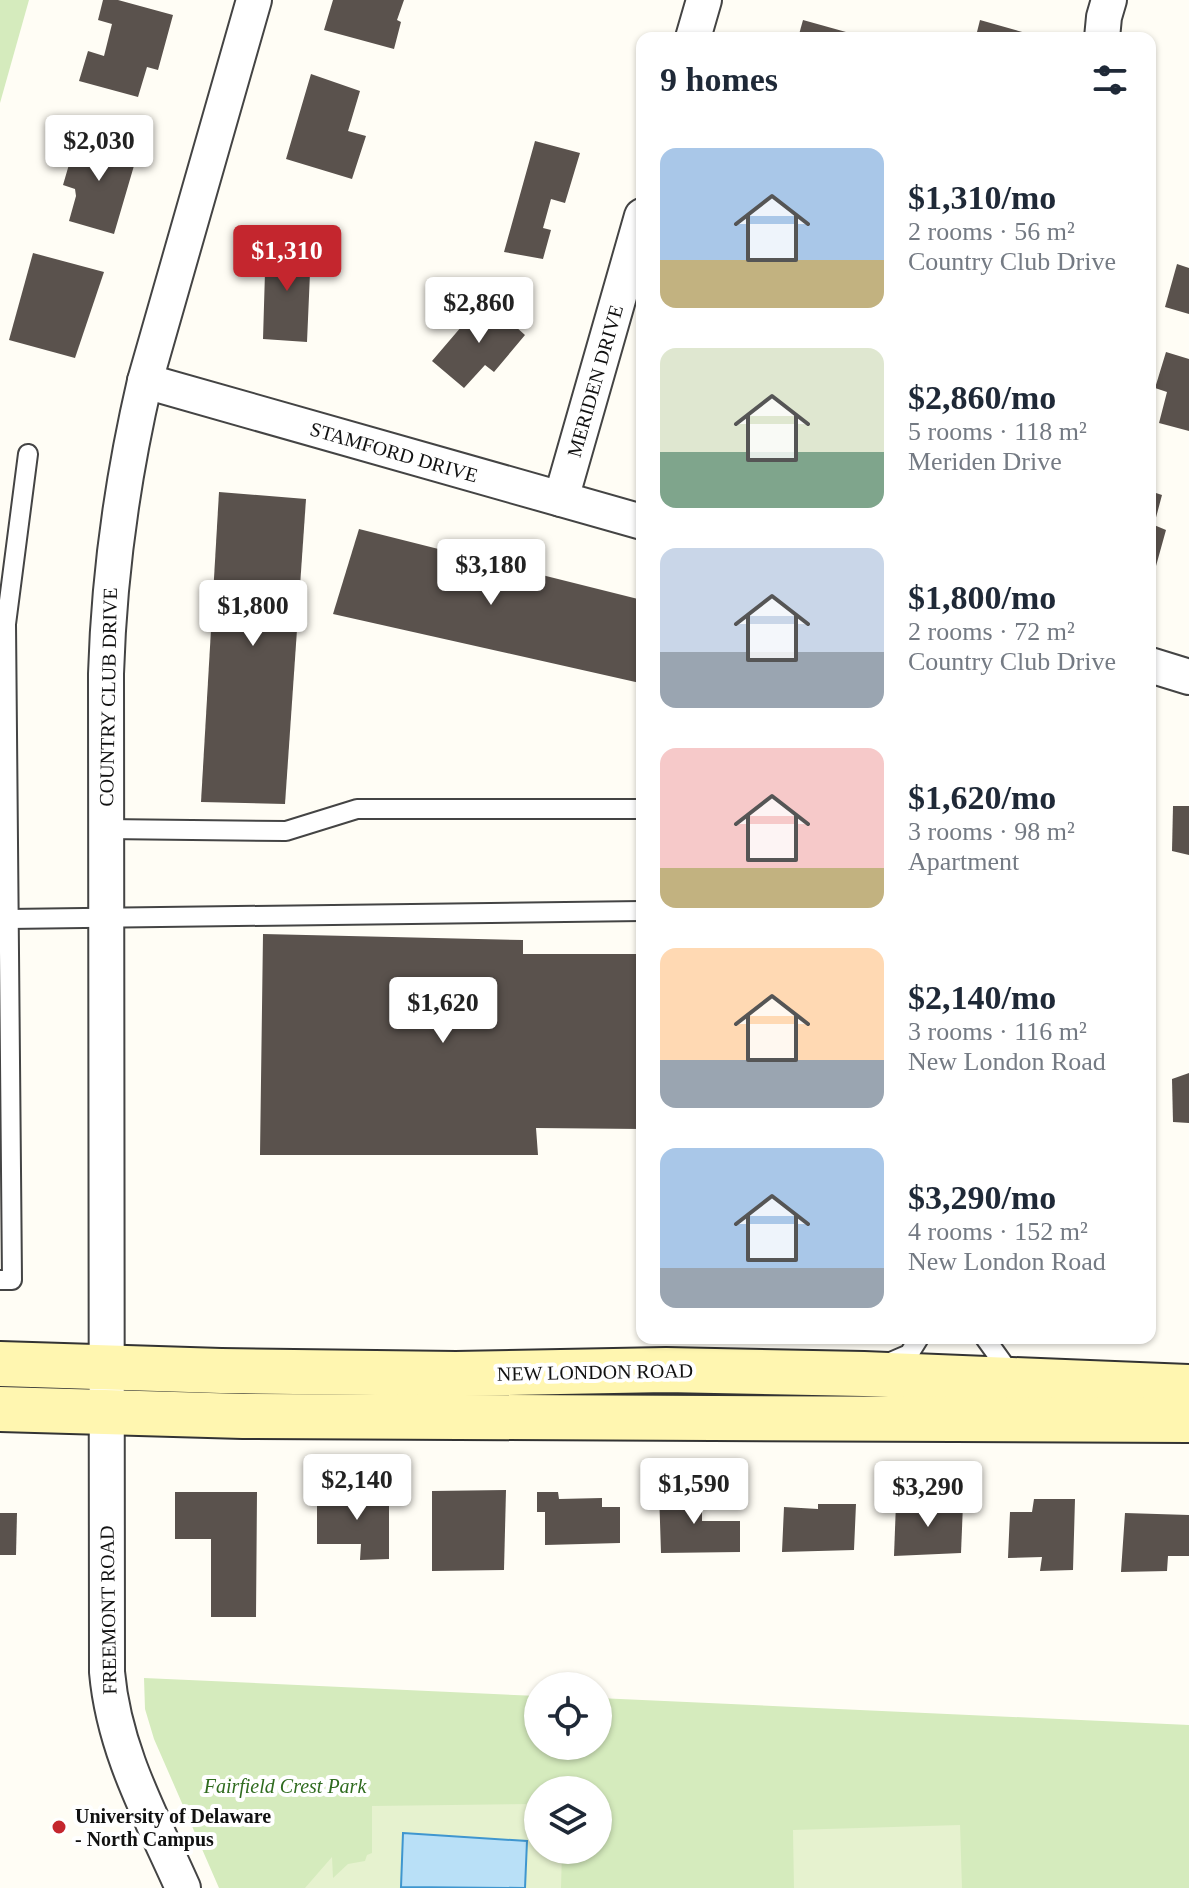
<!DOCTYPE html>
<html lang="en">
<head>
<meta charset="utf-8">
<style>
  body { margin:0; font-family:Georgia,serif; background:#f2f2f3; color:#1f2937; height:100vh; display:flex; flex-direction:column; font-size:30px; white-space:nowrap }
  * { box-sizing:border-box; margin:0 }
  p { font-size:26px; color:#747a83 }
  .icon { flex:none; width:44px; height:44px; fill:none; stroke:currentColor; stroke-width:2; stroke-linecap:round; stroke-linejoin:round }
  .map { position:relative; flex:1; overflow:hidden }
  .sheet { position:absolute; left:636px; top:32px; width:520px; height:1312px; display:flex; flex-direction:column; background:#fff; border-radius:16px; box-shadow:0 2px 6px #0004 }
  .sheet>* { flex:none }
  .fabs { position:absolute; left:524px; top:1672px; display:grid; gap:16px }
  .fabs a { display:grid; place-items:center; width:88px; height:88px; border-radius:50%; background:#fff; box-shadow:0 2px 6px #0004; font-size:40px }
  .price { position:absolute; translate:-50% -68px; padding:0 18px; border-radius:8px; background:#fff; color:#222; font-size:26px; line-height:52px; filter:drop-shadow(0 2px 4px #0008) }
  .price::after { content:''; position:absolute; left:50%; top:48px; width:24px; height:18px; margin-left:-12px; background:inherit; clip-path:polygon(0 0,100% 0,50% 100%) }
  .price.on { background:#c4262e; color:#fff }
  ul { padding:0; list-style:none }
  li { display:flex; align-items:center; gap:24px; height:200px; padding:0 24px }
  li span { display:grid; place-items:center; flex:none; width:224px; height:160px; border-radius:16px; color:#555 }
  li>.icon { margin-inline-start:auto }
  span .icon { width:96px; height:96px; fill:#fffc; stroke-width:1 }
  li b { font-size:34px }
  h2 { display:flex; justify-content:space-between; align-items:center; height:96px; padding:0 24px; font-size:34px }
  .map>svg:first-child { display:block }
  .green { fill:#d5ebbd; fill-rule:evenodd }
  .pitch { fill:#e6f2cf }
  .water { fill:#b9e0f7; stroke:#3f96cf; stroke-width:2 }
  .building { fill:#5a524d }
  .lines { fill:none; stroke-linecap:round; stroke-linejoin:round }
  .lane-casing { stroke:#444; stroke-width:22 }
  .street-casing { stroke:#444; stroke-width:38 }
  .secondary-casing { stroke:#333; stroke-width:48 }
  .lane { stroke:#fff; stroke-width:18 }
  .street { stroke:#fff; stroke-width:34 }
  .secondary { stroke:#fff6b0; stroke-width:44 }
  .poi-dot { fill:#c4262e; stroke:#fff; stroke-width:3 }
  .labels { text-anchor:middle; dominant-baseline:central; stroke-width:8; stroke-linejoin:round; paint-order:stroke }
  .street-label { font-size:20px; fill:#111; stroke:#fff }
  .park-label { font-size:20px; font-style:italic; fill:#2f6b1f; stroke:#fff }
  .poi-label { font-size:20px; font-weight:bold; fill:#111; stroke:#fff; text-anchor:start }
</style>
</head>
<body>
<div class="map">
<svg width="1189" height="1888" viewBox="0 0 1189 1888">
  <rect width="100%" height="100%" fill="#fffdf5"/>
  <g class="green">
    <polygon points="0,0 29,0 0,103"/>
    <path d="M144,1678L538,1696V1746H598V1698L1189,1725V1888H219L154,1739L145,1709ZM538,1790H598V1850H538Z"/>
  </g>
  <g class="pitch">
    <polygon points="538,1804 538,1850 562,1850 561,1888 305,1888 332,1857 333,1878 348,1864 365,1861 367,1855 372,1853 372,1806"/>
    <polygon points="960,1825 962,1888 794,1888 793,1830"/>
  </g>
  <polygon class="water" points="403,1833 527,1841 525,1888 401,1887"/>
  <g class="building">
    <polygon points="103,0 118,0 173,15 158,70 147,67 138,97 79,81 88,51 104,56 112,24 98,20"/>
    <polygon points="333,0 404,0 397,20 401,22 394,49 324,30"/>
    <polygon points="803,20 846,32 844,38 798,38"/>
    <polygon points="980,20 1040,37 1040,38 972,38 973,35 976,36"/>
    <polygon points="311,74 360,91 348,131 366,136 352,179 286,159"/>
    <polygon points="77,137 138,152 114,234 69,221 76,196 75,189 63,185"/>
    <polygon points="535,141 580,153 565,203 551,199 543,228 551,230 543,259 504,252"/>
    <polygon points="269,241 306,243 304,272 310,273 307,342 263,339 265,272 269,271"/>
    <polygon points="33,253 104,272 75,358 9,340"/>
    <polygon points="1177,264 1189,268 1189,314 1165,307"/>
    <polygon points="485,299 525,335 494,372 485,365 464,388 432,361"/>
    <polygon points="1166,352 1189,359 1189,431 1159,423 1167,392 1155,388"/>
    <polygon points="1150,491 1162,495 1154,525 1166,530 1151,584"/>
    <polygon points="219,492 306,499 285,804 201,802"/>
    <polygon points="359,529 642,600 640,683 333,614"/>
    <polygon points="1173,806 1189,806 1189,855 1172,851"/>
    <polygon points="263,934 523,940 523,954 642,954 642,1129 536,1128 538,1155 260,1155"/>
    <polygon points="1189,1073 1189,1123 1173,1122 1172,1079"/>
    <polygon points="346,1489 389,1490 389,1559 360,1560 361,1544 317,1544 317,1500 345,1499"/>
    <polygon points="506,1490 504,1570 432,1571 432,1491"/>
    <polygon points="659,1491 702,1491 702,1521 740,1521 740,1552 661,1553"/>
    <polygon points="175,1492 257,1492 256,1617 211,1617 211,1539 175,1539"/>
    <polygon points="537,1492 558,1492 559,1499 602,1498 602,1507 620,1507 620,1543 545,1545 545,1512 537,1512"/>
    <polygon points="1034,1499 1075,1499 1073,1570 1040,1571 1042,1557 1008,1558 1010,1512 1032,1512"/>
    <polygon points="896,1503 963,1504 961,1553 894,1556"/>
    <polygon points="818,1504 856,1504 854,1550 782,1552 784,1507 818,1509"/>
    <polygon points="0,1513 17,1513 16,1555 0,1555"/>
    <polygon points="1125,1513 1189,1515 1189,1556 1168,1556 1167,1571 1121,1572"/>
  </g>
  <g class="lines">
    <defs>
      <g id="lane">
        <polyline points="106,829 286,831 357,809 642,809"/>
        <polyline points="8,919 642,911"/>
        <polyline points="0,1280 12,1280 6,624 28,454"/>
        <polyline points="985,1338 1008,1370 1013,1373"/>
        <polyline points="888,1363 909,1354 919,1338"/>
      </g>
      <g id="street">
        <polyline points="693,38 704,0"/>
        <polyline points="1102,38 1104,17 1109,0"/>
        <polyline points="145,381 642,522"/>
        <polyline points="561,499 642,216"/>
        <polyline points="1150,665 1189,677"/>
        <path d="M183,1888C151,1816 114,1751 107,1672L106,674C109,573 122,480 145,381L254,0"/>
      </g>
      <g id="secondary">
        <polyline points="0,1364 221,1371 456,1374 666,1370 864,1374 1189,1387"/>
        <polyline points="0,1409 243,1416 1189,1420"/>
      </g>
    </defs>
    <use href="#lane" class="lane-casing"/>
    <use href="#street" class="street-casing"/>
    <use href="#secondary" class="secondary-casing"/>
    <use href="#lane" class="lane"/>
    <use href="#street" class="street"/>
    <use href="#secondary" class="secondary"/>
  </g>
  <circle class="poi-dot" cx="59" cy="1827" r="8"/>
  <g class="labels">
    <g class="street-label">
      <text transform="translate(595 381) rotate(-74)">MERIDEN DRIVE</text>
      <text transform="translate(394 452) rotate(16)">STAMFORD DRIVE</text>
      <text transform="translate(108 697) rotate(-89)">COUNTRY CLUB DRIVE</text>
      <text transform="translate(595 1372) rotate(-1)">NEW LONDON ROAD</text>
      <text transform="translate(108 1610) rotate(-91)">FREEMONT ROAD</text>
    </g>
    <g class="park-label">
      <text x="285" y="1786">Fairfield Crest Park</text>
    </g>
    <g class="poi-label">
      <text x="75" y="1816">University of Delaware<tspan x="75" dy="23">- North Campus</tspan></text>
    </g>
  </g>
</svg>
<div class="fabs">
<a><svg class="icon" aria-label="locate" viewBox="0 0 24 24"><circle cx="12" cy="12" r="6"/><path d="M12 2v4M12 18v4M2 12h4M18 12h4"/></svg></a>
<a><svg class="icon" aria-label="layers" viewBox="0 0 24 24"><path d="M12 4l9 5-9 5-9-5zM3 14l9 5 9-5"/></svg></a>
</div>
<b class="price" style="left:99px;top:183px">$2,030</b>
<b class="price on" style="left:287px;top:293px">$1,310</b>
<b class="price" style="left:479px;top:345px">$2,860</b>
<b class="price" style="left:491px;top:607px">$3,180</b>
<b class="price" style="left:253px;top:648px">$1,800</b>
<b class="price" style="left:443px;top:1045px">$1,620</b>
<b class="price" style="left:357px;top:1522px">$2,140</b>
<b class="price" style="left:694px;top:1526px">$1,590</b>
<b class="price" style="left:928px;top:1529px">$3,290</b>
<section class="sheet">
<h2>9 homes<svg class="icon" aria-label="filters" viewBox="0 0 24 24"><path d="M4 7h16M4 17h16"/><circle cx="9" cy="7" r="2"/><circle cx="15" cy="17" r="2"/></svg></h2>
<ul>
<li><span style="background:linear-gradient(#a9c7e8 70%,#c2b280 0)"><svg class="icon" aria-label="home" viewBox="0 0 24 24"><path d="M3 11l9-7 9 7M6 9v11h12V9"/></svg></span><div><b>$1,310/mo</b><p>2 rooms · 56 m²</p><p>Country Club Drive</p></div></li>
<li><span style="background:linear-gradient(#dfe7d0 65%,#7fa58c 0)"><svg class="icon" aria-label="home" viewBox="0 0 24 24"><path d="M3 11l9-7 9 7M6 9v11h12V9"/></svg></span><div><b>$2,860/mo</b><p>5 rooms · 118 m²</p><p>Meriden Drive</p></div></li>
<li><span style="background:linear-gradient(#c9d6e8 65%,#9aa5b1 0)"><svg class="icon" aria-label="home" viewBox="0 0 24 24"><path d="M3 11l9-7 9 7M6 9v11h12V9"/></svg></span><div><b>$1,800/mo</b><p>2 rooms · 72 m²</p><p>Country Club Drive</p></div></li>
<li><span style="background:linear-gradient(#f6c9c9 75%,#c2b280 0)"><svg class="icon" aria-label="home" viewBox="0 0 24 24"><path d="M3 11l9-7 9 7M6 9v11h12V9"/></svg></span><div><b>$1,620/mo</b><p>3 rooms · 98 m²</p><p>Apartment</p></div></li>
<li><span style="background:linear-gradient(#ffd9b3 70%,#9aa5b1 0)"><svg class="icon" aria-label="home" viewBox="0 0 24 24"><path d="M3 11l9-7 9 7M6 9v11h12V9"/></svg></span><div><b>$2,140/mo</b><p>3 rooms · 116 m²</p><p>New London Road</p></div></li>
<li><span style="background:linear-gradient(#a9c7e8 75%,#9aa5b1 0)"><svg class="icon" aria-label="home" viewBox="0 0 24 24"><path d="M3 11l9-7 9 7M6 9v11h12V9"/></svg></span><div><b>$3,290/mo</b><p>4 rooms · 152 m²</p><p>New London Road</p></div></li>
</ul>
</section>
</div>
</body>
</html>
